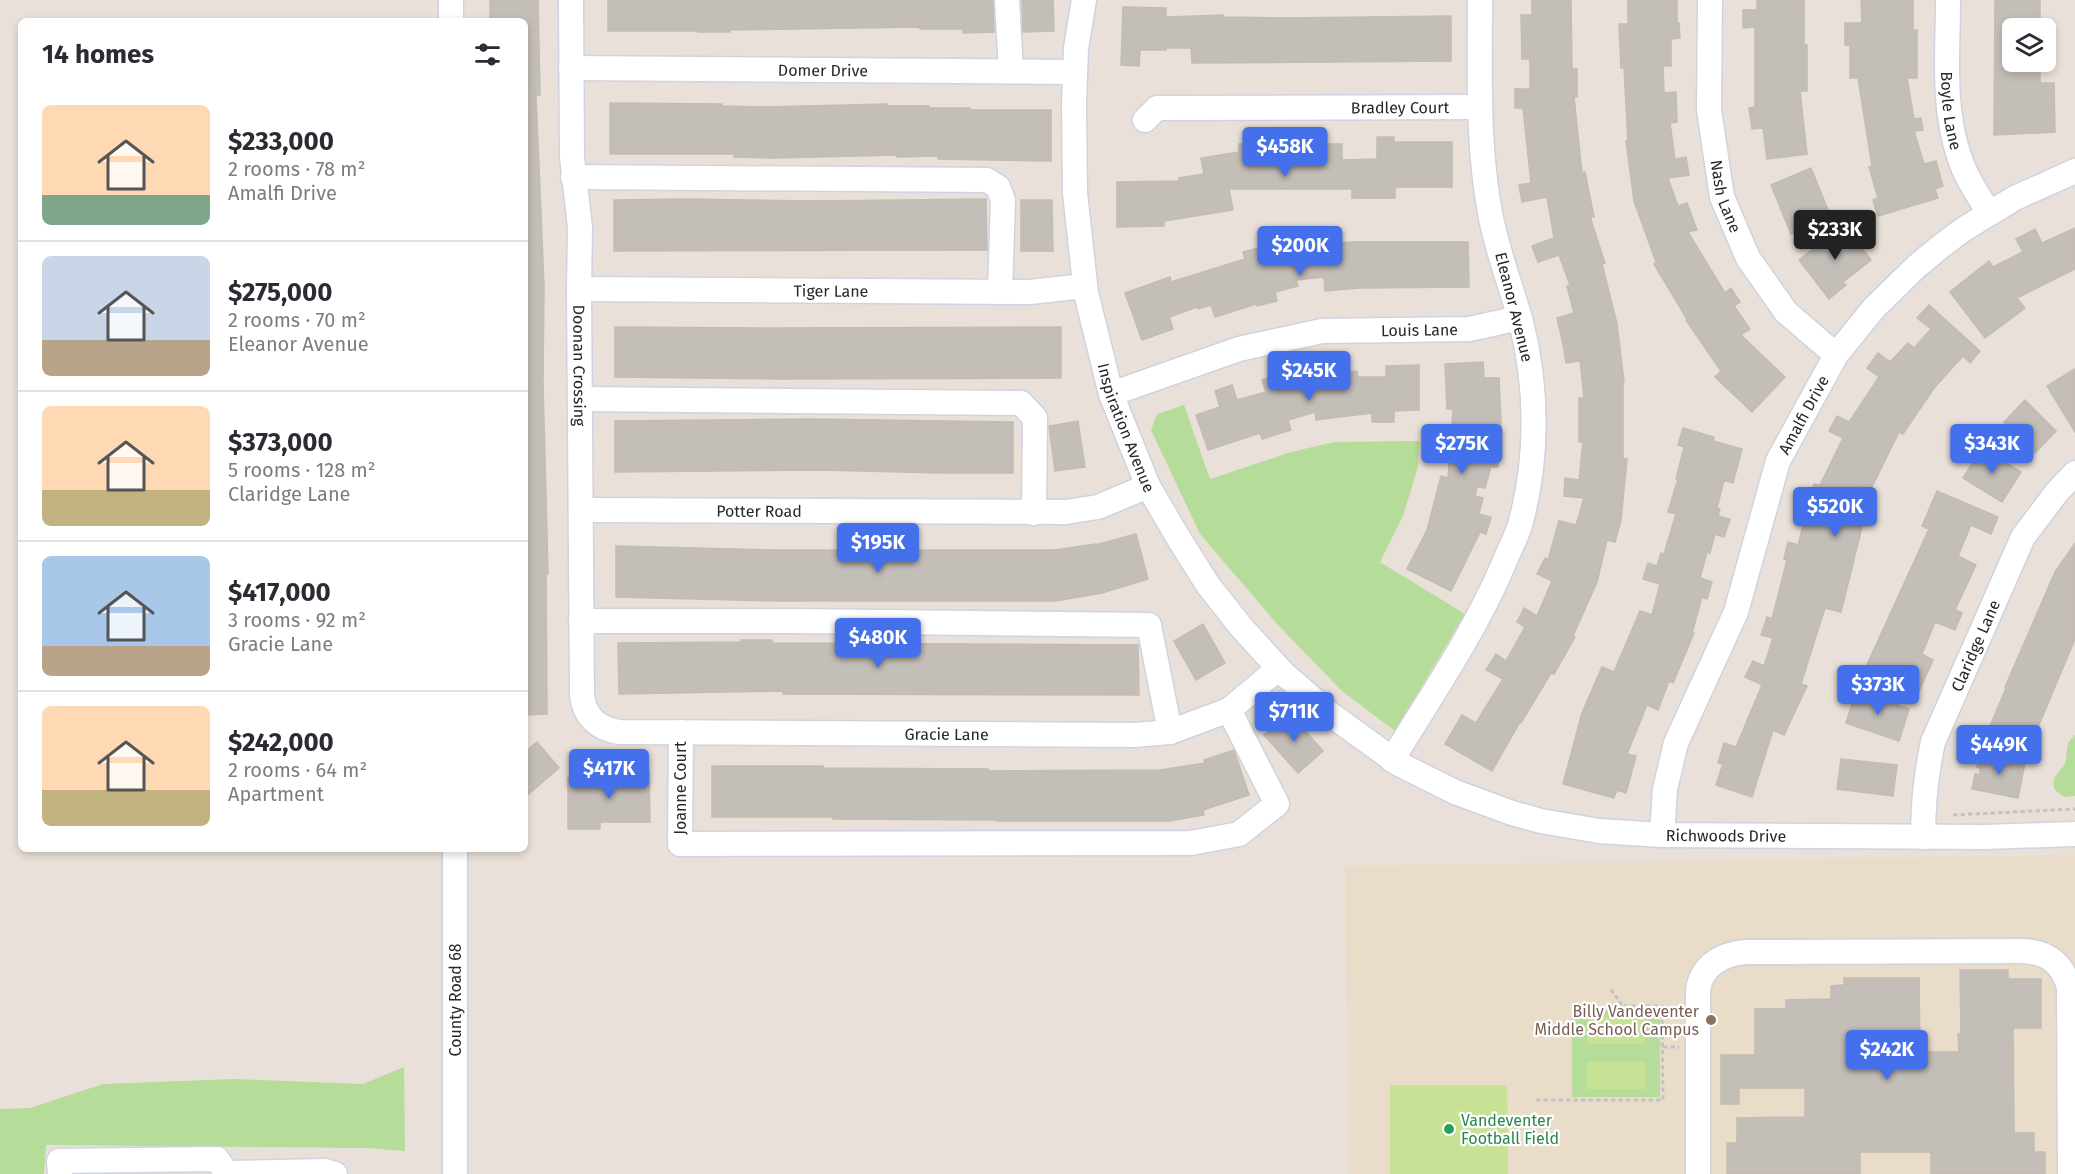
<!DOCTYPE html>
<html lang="en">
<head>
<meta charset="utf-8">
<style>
  body { margin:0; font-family:"Fira Sans",sans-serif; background:#f2f2f3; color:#2b2b33; height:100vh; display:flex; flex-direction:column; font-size:22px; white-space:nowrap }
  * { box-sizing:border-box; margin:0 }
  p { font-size:20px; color:#7c7c81 }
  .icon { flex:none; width:33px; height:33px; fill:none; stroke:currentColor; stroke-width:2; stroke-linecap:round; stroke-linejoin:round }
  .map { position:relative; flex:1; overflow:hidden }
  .drawer { position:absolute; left:18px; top:18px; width:510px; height:834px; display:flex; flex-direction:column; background:#fff; border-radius:9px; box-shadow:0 3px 9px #0003 }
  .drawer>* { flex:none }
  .controls { position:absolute; left:2002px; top:18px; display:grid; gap:12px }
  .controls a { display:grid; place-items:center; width:54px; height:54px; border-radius:9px; background:#fff; box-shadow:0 3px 9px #0003; font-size:30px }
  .price { position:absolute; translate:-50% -51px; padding:0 14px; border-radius:6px; background:#4471eb; color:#fff; font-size:20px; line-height:39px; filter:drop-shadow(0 2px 3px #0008) }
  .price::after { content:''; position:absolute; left:50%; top:36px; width:18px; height:14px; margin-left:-9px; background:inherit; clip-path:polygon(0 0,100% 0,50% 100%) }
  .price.on { background:#222; color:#fff }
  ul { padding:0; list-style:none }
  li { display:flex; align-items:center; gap:18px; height:150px; padding:0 24px }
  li+li { border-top:2px solid #e1e1e2 }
  li span { display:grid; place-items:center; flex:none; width:168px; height:120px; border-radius:9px; color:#555 }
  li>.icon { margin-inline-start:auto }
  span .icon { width:72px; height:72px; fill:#fffc; stroke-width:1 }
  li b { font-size:26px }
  h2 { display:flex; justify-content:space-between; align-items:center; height:72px; padding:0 24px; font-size:26px }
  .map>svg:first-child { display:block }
  .education { fill:#e9dcc9 }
  .green { fill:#b5dc99 }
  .pitch { fill:#c8e295 }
  .building { fill:#c4beb9; stroke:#c3bcb3; stroke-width:1.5 }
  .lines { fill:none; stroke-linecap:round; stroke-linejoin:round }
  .minor-casing { stroke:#cfd3df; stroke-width:27 }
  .path { stroke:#c3c3c3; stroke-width:3; stroke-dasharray:4.5 3; stroke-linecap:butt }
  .minor { stroke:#fff; stroke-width:24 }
  .education-dot { fill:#8d6e63; stroke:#fff; stroke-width:2 }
  .leisure-dot { fill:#2e9e5b; stroke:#fff; stroke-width:2 }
  .labels { text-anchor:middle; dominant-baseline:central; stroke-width:4.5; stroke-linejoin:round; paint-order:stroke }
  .street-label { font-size:16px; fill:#272727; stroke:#fff }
  .education-label { font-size:16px; fill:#785e54; stroke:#fff; text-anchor:end }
  .leisure-label { font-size:16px; fill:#27864d; stroke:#fff; text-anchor:start }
</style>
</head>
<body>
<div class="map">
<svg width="2075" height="1174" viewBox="0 0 2075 1174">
  <rect width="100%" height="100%" fill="#e9e1d9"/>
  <polygon class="education" points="2075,855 2075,1174 1349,1174 1345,866"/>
  <g class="green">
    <polygon points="1184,405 1210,479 1291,452 1334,442 1419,441 1418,467 1403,516 1380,562 1465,614 1395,731 1342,691 1278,625 1200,534 1151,430 1157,414"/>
    <path d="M2075,735V796L2064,797L2055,790C2050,777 2058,775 2064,765C2070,754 2062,746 2075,735Z"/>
    <rect x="1572" y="1009" width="88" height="88"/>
    <polygon points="404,1067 405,1151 367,1148 46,1145 44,1174 0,1174 0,1109 30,1108 103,1084 234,1079 363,1084"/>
  </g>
  <g class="pitch">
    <rect x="1587" y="1017" width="58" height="27"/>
    <rect x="1587" y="1062" width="58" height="27"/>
    <polygon points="1390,1085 1507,1085 1508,1174 1390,1174"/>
  </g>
  <g class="building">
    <polygon points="490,0 538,0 540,95 536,95 544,286 543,382 548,574 546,575 547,714 525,715 525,21 490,21"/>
    <polygon points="608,0 993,0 994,32 963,33 963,29 920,29 920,27 730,30 730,32 698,32 698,31 608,31"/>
    <polygon points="1022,0 1053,0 1054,31 1023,32"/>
    <polygon points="1532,0 1571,0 1572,69 1577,69 1577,97 1574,97 1582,173 1585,172 1594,217 1590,217 1605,263 1602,264 1617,324 1624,382 1623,383 1623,459 1627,459 1621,520 1615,542 1607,540 1597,582 1573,636 1575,637 1554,674 1551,673 1521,723 1520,722 1492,771 1445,744 1462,715 1476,723 1503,679 1486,670 1496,654 1506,661 1525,627 1517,622 1524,608 1537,616 1552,581 1537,574 1545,558 1548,560 1559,521 1576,525 1584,498 1564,496 1565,478 1579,480 1583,442 1579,442 1579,398 1584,398 1580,361 1566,363 1563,344 1557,318 1574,313 1567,286 1570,285 1559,255 1538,262 1532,246 1554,238 1547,197 1522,202 1519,185 1531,183 1523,108 1515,108 1515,89 1530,89 1530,59 1522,59 1521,15 1532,15"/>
    <polygon points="1628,0 1677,0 1677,23 1679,23 1680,38 1671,39 1671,66 1663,66 1664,93 1676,92 1677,122 1670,123 1675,159 1686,157 1689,175 1668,178 1678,206 1687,203 1697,230 1688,232 1725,293 1731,288 1740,302 1734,306 1750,329 1741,335 1785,377 1752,412 1715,377 1721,371 1686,320 1687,319 1654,264 1656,262 1634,201 1626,141 1628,141 1624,68 1621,68 1619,24 1628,24"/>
    <polygon points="1757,0 1804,0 1804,45 1807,45 1807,91 1800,91 1807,154 1767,159 1763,128 1752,129 1749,108 1755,107 1755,27 1743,28 1743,10 1757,10"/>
    <polygon points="1861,0 1913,0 1913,30 1917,30 1917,78 1907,78 1914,119 1921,118 1923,130 1914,131 1924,164 1936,161 1943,186 1935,189 1938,198 1878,216 1873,200 1878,198 1869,167 1872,166 1858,78 1850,78 1850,45 1845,45 1845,23 1862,23"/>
    <polygon points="1995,0 2040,0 2040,28 2013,28 2013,62 2040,62 2040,83 2054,83 2055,132 1994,135"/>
    <polygon points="1123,7 1166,8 1166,17 1223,15 1223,17 1284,18 1451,16 1451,61 1192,63 1191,48 1166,48 1166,50 1140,50 1139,66 1121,65"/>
    <polygon points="610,103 722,104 722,106 765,107 887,104 887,106 929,106 929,108 970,108 970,110 1051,110 1051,161 938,159 938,156 897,157 897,155 774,158 734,157 734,154 610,154"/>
    <polygon points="1377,137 1394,137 1394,142 1452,142 1452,187 1395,187 1395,198 1352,198 1352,189 1229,189 1233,210 1164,221 1164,226 1117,227 1117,182 1179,181 1179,178 1204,174 1201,158 1239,152 1239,144 1342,144 1342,160 1377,159"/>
    <polygon points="1811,168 1831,217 1791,234 1771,185"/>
    <polygon points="688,199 816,201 986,199 987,250 614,251 614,200"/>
    <polygon points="1021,200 1052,200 1053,251 1021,251"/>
    <polygon points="1844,225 1871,260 1843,282 1846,285 1829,299 1799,260"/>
    <polygon points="2075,228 2075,269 2017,298 2025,308 1985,338 1950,292 1989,261 1993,267 2023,252 2016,239 2035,229 2042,243"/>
    <polygon points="1286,241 1288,248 1352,242 1468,242 1469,287 1360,288 1325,291 1324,277 1296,280 1298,286 1275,292 1277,301 1257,306 1256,304 1215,317 1211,305 1198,309 1197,307 1169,317 1173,329 1142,340 1125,293 1170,277 1171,282 1245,259 1243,252"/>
    <polygon points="1929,305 1980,351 1970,363 1963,356 1934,388 1903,434 1899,432 1870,491 1860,486 1851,520 1863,523 1841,612 1825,608 1801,684 1807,686 1784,735 1773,730 1752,797 1716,785 1723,764 1718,763 1724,743 1736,747 1762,685 1745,677 1753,661 1764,666 1773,638 1761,635 1767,617 1772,619 1787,560 1784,559 1788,542 1798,545 1814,484 1820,485 1843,438 1829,431 1837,416 1849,422 1879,377 1867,368 1878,353 1890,362 1908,343 1914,348 1931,329 1917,318"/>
    <polygon points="615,327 768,328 1061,327 1061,378 779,379 615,377"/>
    <polygon points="1483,362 1484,378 1499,378 1501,422 1498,467 1491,467 1485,488 1477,487 1475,496 1483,498 1479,514 1491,517 1486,534 1480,532 1451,591 1407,569 1427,530 1441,476 1448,478 1453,409 1447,409 1445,364"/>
    <polygon points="1328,363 1329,374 1357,371 1358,377 1386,377 1386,366 1419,365 1419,410 1394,411 1394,422 1372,422 1372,413 1316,420 1315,412 1288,420 1291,430 1262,439 1260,433 1208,450 1196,415 1220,407 1215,391 1232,385 1237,400 1266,392 1262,380 1311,365"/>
    <polygon points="2075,369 2075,432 2047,386"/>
    <polygon points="2025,400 2056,431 2035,453 2004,422"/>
    <polygon points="810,419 1013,422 1013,473 941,473 820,470 615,472 615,421"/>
    <polygon points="1078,421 1085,467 1055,471 1049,426"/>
    <polygon points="1683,428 1714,437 1713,441 1742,449 1733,483 1724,480 1717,508 1720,509 1718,516 1730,519 1724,537 1715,534 1710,553 1707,552 1700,578 1712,582 1707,599 1702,597 1692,633 1694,633 1673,683 1669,681 1658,710 1647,705 1627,754 1636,756 1626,793 1617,790 1614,798 1563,784 1582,713 1602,667 1614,672 1640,611 1652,615 1660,584 1643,579 1648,563 1657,566 1661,553 1664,554 1676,514 1668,512 1678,479 1676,479 1684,447 1678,445"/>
    <polygon points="1982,448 2021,472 2002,502 1963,478"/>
    <polygon points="1937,491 1998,517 1991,534 1971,525 1958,556 1976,565 1955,610 1962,613 1955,630 1935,622 1922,654 1933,660 1919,691 1866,667 1929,529 1922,526"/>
    <polygon points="1136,534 1148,579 1102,593 1055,601 778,601 616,597 616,546 770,550 1055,550 1095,544 1095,545"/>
    <polygon points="2075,543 2075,639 2028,751 1987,733 2006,688 2005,687 2055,572"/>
    <polygon points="1203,624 1225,663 1196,680 1174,641"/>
    <polygon points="741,640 772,640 772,643 1138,645 1139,695 783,694 783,691 619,694 618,643 741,642"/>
    <polygon points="1856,691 1909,709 1899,741 1846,723"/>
    <polygon points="1289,713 1323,751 1298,773 1264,735"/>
    <polygon points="537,742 559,768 525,797 525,752"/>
    <polygon points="1234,750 1249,795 1203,810 1204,815 1169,821 997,821 997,820 833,819 833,817 712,817 712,766 823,766 823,768 988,769 988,771 1160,770 1205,763 1204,760"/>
    <polygon points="1979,753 2025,763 2018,798 1972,789 1975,774 1979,775 1981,769 1977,767"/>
    <polygon points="1841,759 1897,765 1893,796 1837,789"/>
    <polygon points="649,771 650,822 600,822 600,829 568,829 568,778 618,778 618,772"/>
    <polygon points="1960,970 2008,970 2008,979 2041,979 2041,1028 2013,1028 2014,1133 2034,1133 2034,1152 2045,1152 2045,1174 1931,1174 1931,1152 1860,1152 1860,1174 1727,1174 1727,1143 1737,1143 1737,1118 1805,1117 1805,1088 1739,1088 1739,1104 1721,1104 1721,1055 1755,1055 1755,1009 1786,1009 1786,1000 1831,999 1831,986 1844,985 1844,978 1919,978 1920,1052 1959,1052 1958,1034 1961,1034"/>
  </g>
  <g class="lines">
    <defs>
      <g id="minor">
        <polyline points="451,0 451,21"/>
        <path id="s1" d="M571,0L572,157L580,228L579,289L582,695C584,716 598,729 619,732L1134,735L1170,732L1229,710L1278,669"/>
        <polyline points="1007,0 1011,71"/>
        <path id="s2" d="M1084,0L1076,48L1074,104L1075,193L1086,293L1111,394L1148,486L1179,539L1208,585L1242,628L1283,673L1330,714L1399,764L1455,792L1512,813L1541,821L1599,831L1662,835L1985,837L2075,834"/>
        <path id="s3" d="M1710,0L1709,110L1722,197L1748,258L1786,312L1836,355"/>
        <path id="s4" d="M1948,0C1948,52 1942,106 1959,156C1965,176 1978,195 1989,213"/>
        <path id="s5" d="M571,68L1075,72"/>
        <path id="s6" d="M1145,120L1157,108L1479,107"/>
        <polyline points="573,177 987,180 998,187 1003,200 1000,292"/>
        <path id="s7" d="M579,289L1030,292L1084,286"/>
        <path id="s8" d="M1111,394L1239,349L1322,331L1469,329L1520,318"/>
        <polyline points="580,399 1021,403 1035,418 1034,513"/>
        <path id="s9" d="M581,510L1066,512L1098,507L1148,486"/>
        <polyline points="581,621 793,621 1149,625 1170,732"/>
        <polyline points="681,732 680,844 1191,843 1239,834 1277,804 1229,710"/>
        <path d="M1392,760C1431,696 1475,632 1504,563C1509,550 1516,538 1520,525C1538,460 1538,388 1521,322C1511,286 1497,251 1490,213C1477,142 1480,72 1480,0"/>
        <path id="s10" d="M1662,835L1665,789L1676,743L1736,612L1778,461L1836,355L1874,308L1917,266L1940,247L1964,229L2015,198L2075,171"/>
        <path id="s11" d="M1923,837C1923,804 1926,774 1933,742L2023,537L2057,492L2075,473"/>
        <polyline points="227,1173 325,1171 335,1174"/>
        <polyline points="60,1174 59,1161 217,1159 227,1174"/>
        <polyline points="455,1174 455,849"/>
        <path d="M1698,1174V990C1702,964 1723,954 1746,952L2021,951C2046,951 2063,963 2069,988L2070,1174"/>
      </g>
    </defs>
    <use href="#minor" class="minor-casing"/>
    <g class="path">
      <polyline points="1953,815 2075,809"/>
      <polyline points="1663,1047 1679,1047"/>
      <polyline points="1536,1100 1663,1100 1662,1006 1621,1006 1621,1003 1610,989"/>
    </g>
    <use href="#minor" class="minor"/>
  </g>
  <circle class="education-dot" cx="1711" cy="1020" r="6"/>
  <circle class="leisure-dot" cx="1449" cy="1129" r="6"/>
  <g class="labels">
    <g class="street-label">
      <text stroke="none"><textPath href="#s5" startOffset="252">Domer Drive</textPath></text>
      <text stroke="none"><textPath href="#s6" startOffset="260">Bradley Court</textPath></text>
      <text stroke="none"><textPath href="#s4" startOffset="111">Boyle Lane</textPath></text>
      <text stroke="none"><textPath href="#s3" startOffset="198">Nash Lane</textPath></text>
      <text stroke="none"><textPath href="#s7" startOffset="252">Tiger Lane</textPath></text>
      <text transform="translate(1514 307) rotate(76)">Eleanor Avenue</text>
      <text stroke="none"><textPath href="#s8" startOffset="318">Louis Lane</textPath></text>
      <text stroke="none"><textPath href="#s1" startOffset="366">Doonan Crossing</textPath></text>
      <text stroke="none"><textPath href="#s10" startOffset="447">Amalfi Drive</textPath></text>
      <text stroke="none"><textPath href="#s2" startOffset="435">Inspiration Avenue</textPath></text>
      <text stroke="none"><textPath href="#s9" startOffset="178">Potter Road</textPath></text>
      <text stroke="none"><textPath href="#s11" startOffset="201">Claridge Lane</textPath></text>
      <text stroke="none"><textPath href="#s1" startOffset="1080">Gracie Lane</textPath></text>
      <text transform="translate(680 788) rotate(-90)">Joanne Court</text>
      <text stroke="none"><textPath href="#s2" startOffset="1216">Richwoods Drive</textPath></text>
      <text transform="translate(455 1000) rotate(-90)">County Road 68</text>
    </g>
    <g class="education-label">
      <text x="1699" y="1011">Billy Vandeventer<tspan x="1699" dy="18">Middle School Campus</tspan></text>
    </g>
    <g class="leisure-label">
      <text x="1461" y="1120">Vandeventer<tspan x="1461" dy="18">Football Field</tspan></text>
    </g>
  </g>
</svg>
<div class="controls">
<a><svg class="icon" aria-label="layers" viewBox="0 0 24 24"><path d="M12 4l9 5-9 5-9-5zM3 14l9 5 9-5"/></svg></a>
</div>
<b class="price" style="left:1285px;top:178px">$458K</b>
<b class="price on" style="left:1835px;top:261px">$233K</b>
<b class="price" style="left:1300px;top:277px">$200K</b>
<b class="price" style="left:1309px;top:402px">$245K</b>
<b class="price" style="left:1462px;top:475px">$275K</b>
<b class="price" style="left:1992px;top:475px">$343K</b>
<b class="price" style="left:1835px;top:538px">$520K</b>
<b class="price" style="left:878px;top:574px">$195K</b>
<b class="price" style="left:878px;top:669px">$480K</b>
<b class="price" style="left:1878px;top:716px">$373K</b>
<b class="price" style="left:1294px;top:743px">$711K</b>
<b class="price" style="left:1999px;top:776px">$449K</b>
<b class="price" style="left:609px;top:800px">$417K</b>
<b class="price" style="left:1887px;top:1081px">$242K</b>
<section class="drawer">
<h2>14 homes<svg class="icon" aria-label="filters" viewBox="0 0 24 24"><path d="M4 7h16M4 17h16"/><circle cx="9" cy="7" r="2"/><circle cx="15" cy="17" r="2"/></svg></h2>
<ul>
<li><span style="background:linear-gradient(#ffd9b3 75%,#7fa58c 0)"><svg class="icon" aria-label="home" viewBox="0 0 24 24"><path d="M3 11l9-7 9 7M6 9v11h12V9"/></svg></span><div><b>$233,000</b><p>2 rooms · 78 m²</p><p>Amalfi Drive</p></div></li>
<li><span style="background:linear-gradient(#c9d6e8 70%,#b9a48a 0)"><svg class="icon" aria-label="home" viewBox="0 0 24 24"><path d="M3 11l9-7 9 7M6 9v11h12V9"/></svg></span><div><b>$275,000</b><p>2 rooms · 70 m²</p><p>Eleanor Avenue</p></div></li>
<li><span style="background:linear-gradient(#ffd9b3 70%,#c2b280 0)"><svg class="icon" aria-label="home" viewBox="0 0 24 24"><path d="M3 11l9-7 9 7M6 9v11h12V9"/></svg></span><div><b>$373,000</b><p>5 rooms · 128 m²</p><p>Claridge Lane</p></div></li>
<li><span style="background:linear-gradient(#a9c7e8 75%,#b9a48a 0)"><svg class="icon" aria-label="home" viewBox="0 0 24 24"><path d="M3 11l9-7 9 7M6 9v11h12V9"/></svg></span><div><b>$417,000</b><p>3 rooms · 92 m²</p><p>Gracie Lane</p></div></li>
<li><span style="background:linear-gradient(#ffd9b3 70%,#c2b280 0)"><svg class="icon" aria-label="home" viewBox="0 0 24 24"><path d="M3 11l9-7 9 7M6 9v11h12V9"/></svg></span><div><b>$242,000</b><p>2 rooms · 64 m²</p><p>Apartment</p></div></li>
</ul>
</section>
</div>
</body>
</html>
